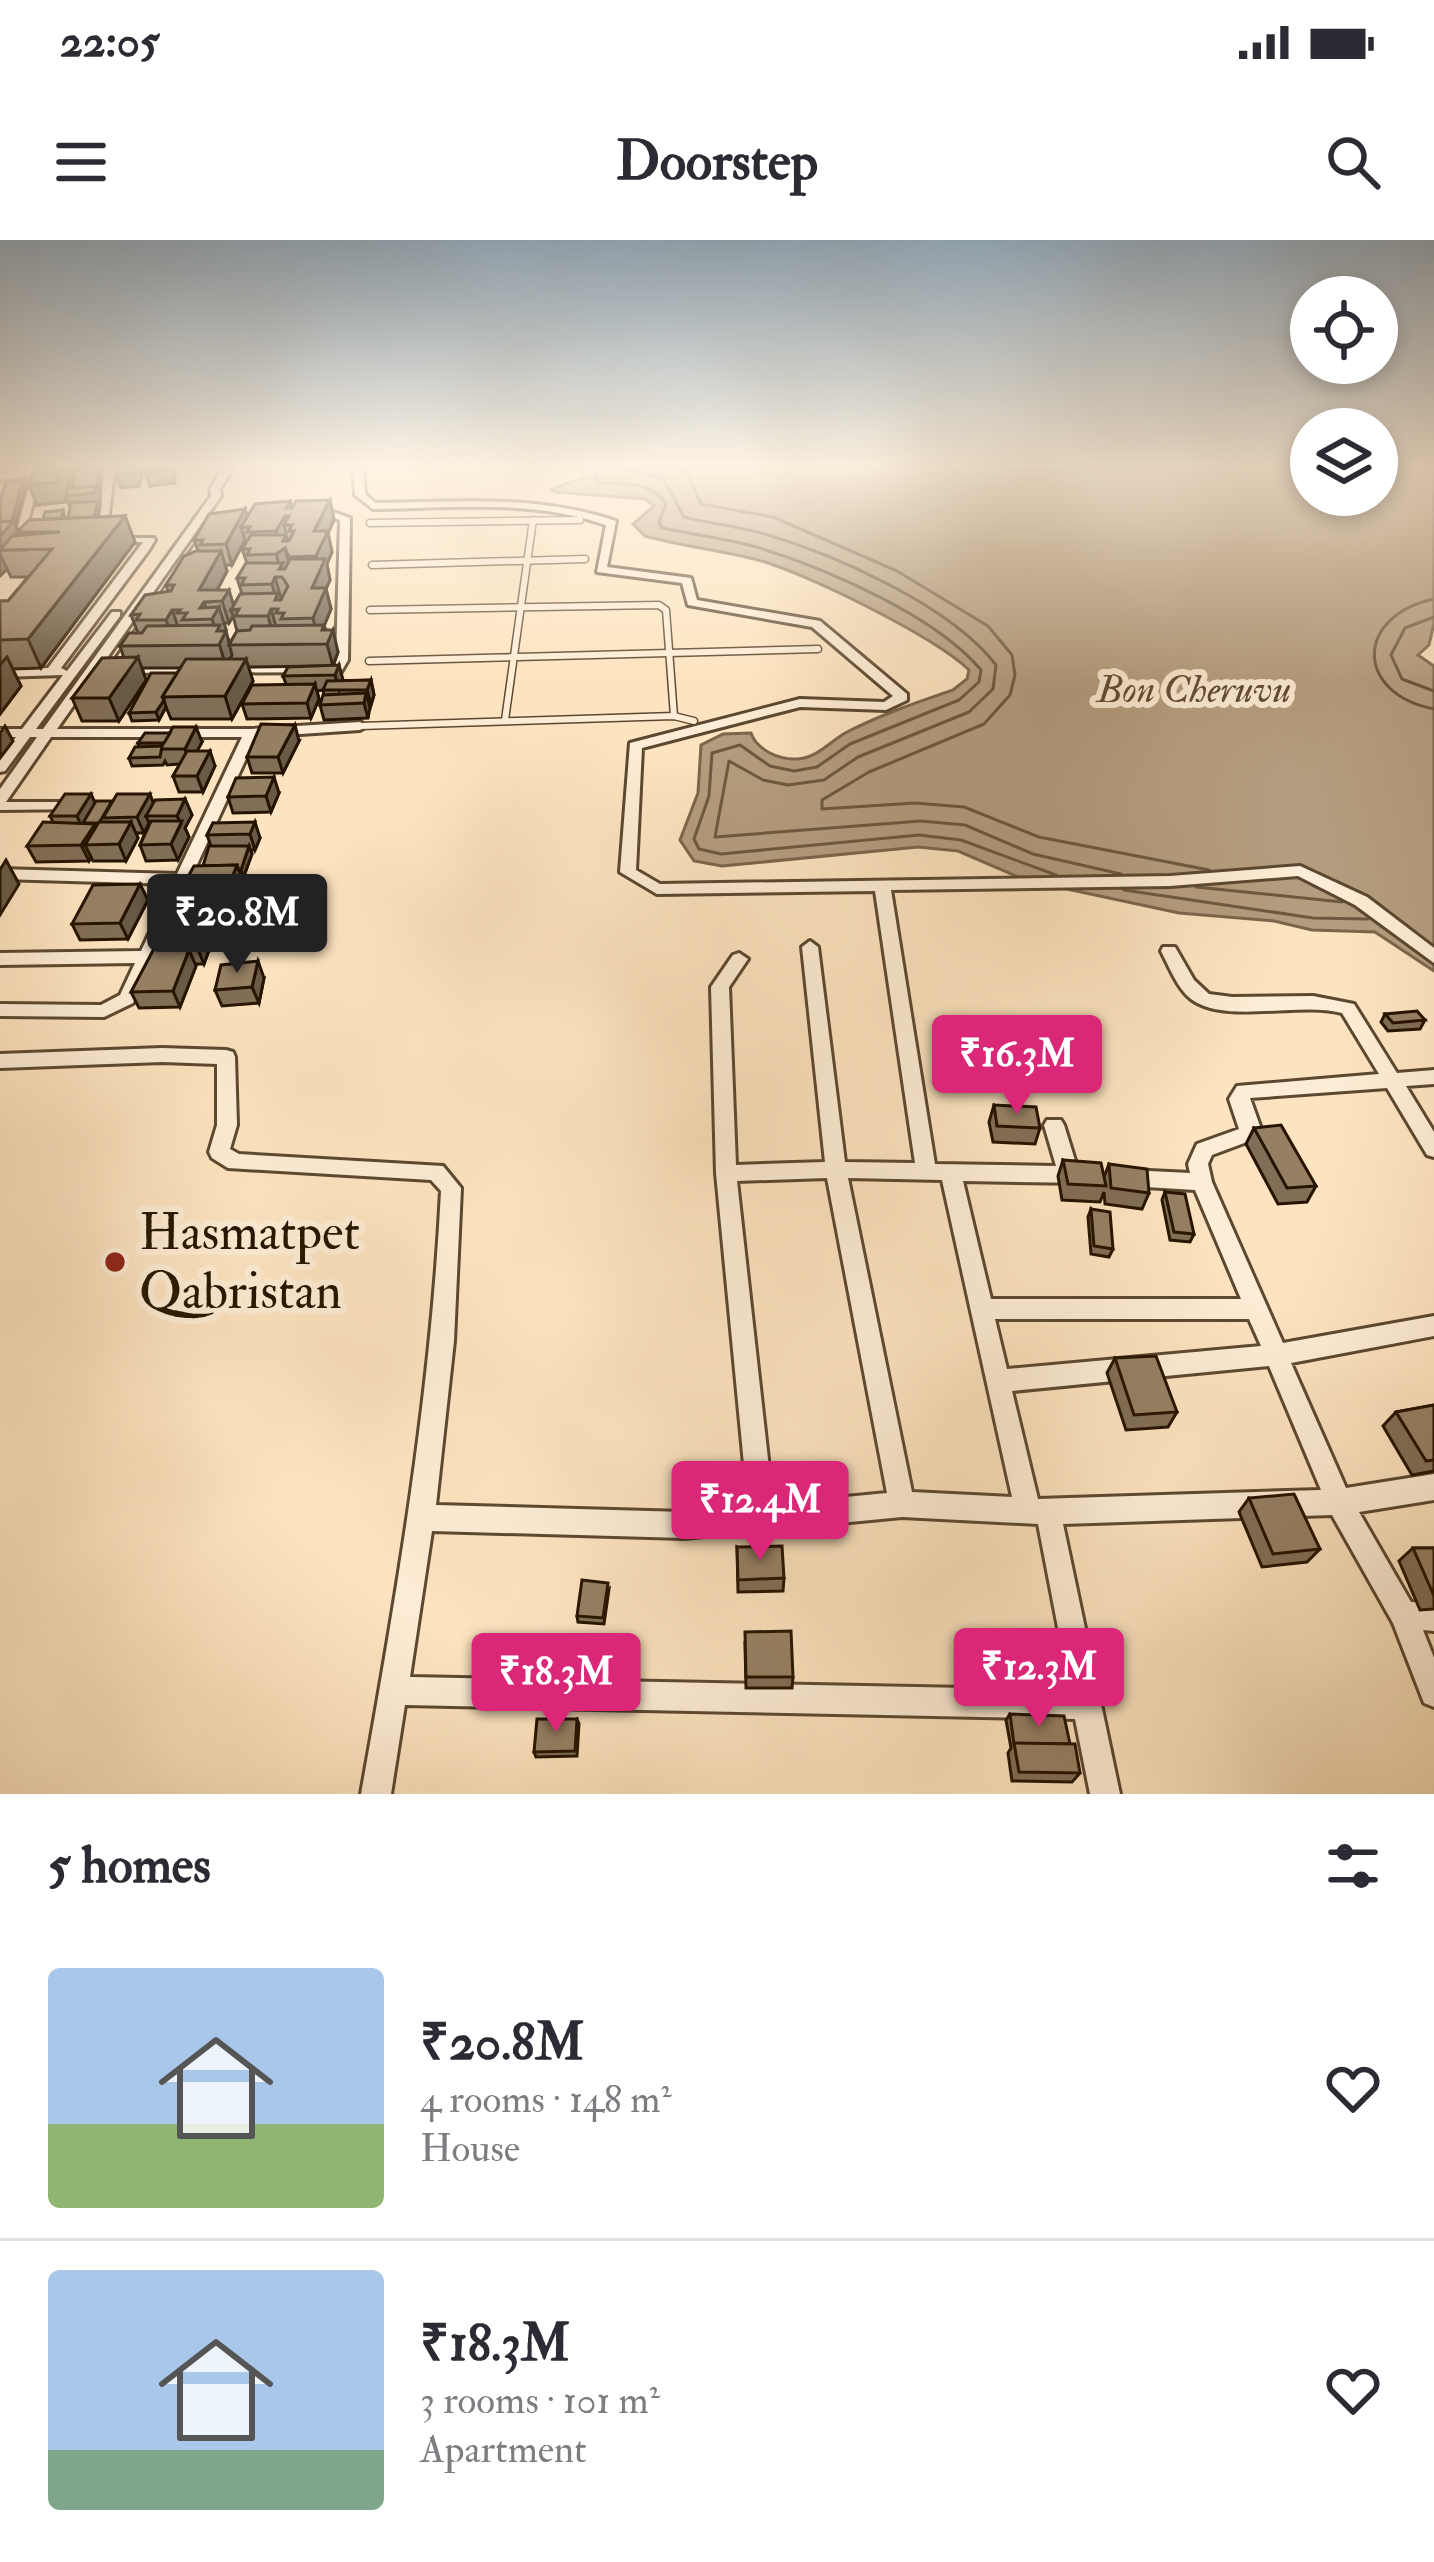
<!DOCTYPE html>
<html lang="en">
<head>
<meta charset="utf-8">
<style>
  body { margin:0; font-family:"IM FELL Double Pica",serif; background:#f2f2f3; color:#2b2b33; height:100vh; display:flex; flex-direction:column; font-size:45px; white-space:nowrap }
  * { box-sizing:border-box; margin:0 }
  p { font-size:39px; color:#7c7c81 }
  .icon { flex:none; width:66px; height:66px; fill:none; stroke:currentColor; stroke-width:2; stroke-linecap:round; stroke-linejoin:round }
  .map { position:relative; height:1554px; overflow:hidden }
  .panel { display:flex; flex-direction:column; background:#fff; flex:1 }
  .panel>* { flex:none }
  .controls { position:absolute; left:1290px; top:36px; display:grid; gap:24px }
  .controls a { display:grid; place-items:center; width:108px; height:108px; border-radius:50%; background:#fff; box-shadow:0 6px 18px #0003; font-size:60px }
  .price { position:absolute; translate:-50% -102px; padding:0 27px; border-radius:12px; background:#db2777; color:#fff; font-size:39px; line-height:78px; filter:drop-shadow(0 3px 6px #0008) }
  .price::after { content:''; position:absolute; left:50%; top:72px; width:36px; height:27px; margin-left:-18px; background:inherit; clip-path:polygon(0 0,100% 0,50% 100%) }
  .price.on { background:#222; color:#fff }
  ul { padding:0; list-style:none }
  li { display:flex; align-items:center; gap:36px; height:300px; padding:0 48px }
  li+li { border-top:3px solid #e1e1e2 }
  li span { display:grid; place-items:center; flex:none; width:336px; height:240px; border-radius:12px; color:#555 }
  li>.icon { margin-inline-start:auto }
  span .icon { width:144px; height:144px; fill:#fffc; stroke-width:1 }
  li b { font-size:51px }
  h2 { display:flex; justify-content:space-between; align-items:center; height:144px; padding:0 48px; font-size:51px }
  .status { display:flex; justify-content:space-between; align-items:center; height:84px; padding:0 60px; background:#fff; direction:ltr }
  .status svg { height:33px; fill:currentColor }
  header { display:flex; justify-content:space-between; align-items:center; height:156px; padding:0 48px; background:#fff; font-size:54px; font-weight:700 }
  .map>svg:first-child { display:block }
  .water { fill:#b49d7f; stroke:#7b664c; stroke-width:3 }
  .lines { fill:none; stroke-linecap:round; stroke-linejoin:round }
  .shore { stroke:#6d5840; stroke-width:3 }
  .lane-casing { stroke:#5c4830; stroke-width:9 }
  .street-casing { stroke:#5c4830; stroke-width:6 }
  .lane { stroke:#feedd6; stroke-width:6 }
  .street { fill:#feedd6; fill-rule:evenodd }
  .wall { fill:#816e56; stroke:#261400; stroke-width:3; fill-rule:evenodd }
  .shaded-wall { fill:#695a46; stroke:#261400; stroke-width:3 }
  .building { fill:#968064; stroke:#261400; stroke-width:3 }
  .poi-dot { fill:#8f2418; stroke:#feedd6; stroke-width:4.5 }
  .labels { text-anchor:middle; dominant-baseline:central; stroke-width:12; stroke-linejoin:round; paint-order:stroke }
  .far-water-label { font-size:39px; font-style:italic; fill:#5f4b33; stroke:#feedd6 }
  .near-poi-label { font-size:51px; fill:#261400; stroke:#feedd6; text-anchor:start }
</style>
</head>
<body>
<div class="status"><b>22:05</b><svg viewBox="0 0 49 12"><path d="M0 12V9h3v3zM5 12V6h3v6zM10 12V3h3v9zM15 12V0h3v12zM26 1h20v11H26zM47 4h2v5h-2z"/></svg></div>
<header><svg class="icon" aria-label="menu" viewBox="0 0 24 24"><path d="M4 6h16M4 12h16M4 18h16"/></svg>Doorstep<svg class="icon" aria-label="search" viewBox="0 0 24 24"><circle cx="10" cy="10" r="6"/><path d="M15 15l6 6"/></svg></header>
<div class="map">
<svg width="1434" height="1554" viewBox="0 0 1434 1554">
  <rect width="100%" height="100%" fill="#fde4c0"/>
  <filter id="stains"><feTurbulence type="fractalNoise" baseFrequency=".00167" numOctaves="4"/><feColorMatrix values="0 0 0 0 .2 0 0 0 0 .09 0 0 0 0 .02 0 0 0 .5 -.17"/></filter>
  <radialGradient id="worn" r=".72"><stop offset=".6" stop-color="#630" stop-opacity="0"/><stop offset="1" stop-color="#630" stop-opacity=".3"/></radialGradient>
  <path class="water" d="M565,225H1311V255H1377V225H1434V383L1429,405L1418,415L1434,426V731L1375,692L1312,690L1274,681L1179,673L1025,640L958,611L918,607L722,626L694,621L680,600L698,553L701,505L723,494L751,493C757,510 779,520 797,519C818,518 830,501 847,492C880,475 918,462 953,450L967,439L969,430C935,397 801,330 754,319C718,310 681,306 645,296L633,284L654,266L645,259L555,252L552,249L582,238V233Z"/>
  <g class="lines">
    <g class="shore">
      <path d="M591,225L598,243C624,244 650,241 666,264L659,282L662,288C695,295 730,299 763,309C829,330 936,376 981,430L979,442L959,460L850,504L817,527L794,531L770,526L740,505L712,513L709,556L694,599L699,609L721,614L919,595L961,600L1056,635"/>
      <path d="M608,225L663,238L684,277C711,284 739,286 765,294C836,315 951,366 996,425L993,449L969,472L858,517L824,540L788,545L763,540L729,521L715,597L921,581L965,585L1033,614L1121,634"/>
      <polyline points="677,225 690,239 701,264 773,277 897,331 988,386 1012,415 1015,435 1010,455 984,484 869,532 822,560 822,569 915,563 964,567 1039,597 1209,630"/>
      <path d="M1434,359C1355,376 1354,453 1434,469"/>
      <polyline points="1434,377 1405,388 1391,415 1402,439 1434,451"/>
      <polyline points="1196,647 1342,662"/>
      <polyline points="1124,650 1313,678 1368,679"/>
    </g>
    <defs>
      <g id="lane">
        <polyline points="370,283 580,280"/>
        <polyline points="372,325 585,319"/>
        <polyline points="370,370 659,365 666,370 674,476"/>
        <polyline points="369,421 818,409"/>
        <polyline points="505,480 533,280"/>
        <polyline points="360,486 674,476 694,481"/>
      </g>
      <g id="street">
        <polygon points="74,225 104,225 40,235 25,294 16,296 31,236 0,240 0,234 37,227 41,229"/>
        <polygon points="105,225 115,225 108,281 103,284 98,281"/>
        <polygon points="225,225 235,225 220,249 221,256 57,489 251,489 360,482 367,486 360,490 256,497 133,763 104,777 0,776 0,764 101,765 120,755 135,723 0,725 0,713 141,711 173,644 0,639 0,629 177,634 242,497 51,497 6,562 80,562 85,563 85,569 0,570 0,549 37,497 30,497 5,531 0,532 0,518 16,497 0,497 0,489 22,489 63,435 0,437 0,429 48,428 143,302 113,303 109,302 109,298 154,298 155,300 149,310 61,428 67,431 112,372 120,372 120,376 36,489 43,489 211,256 210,249"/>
        <path d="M353,225H363L365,254L375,263C457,262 537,254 616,281L607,327L691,338L697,360L820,381L907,454V460L886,470L800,467L642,508L636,630L660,644L1170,636L1300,626L1367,657L1434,708V723L1355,665L1298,636L1170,646L891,650L935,924L1056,926L1044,885L1047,880H1061L1064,885L1077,927L1090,929L1093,935L1090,941L1083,943L963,941L991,1059H1241L1195,950L1129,946L1122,944L1119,938L1122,932L1129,930L1190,933L1188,924L1197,904L1239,889L1229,859L1237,846L1379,834L1342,773C1299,761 1226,785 1191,759C1177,748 1169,726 1161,711L1163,707H1175L1194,740L1209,754L1232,757L1313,756L1354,764L1397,833L1434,830V844L1406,846L1434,892V917L1427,915L1387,848L1250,858L1260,886L1255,899L1212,915L1208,924L1212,942L1283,1103L1434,1076V1096L1291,1123L1346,1248L1434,1234V1260L1359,1272L1411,1362L1434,1363V1391L1423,1390L1434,1418V1467L1424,1463L1393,1383L1332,1275L1063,1284L1120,1554H1090L1075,1479L405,1465L391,1554H361C397,1354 431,1154 441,951L431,940L228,928L212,918L209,912L217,885V824L162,822L0,828V814L162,808L226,810L233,812L235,817L237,885L230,909L239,914L443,926L461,948L454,1101L436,1265L684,1272L748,1266L716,933L711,747L733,715L739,713L748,719L729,747L736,925L825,922L802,707L810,701L818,707L845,922L915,923L875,651L657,654L620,632L630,503L800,459L884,462L893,456L812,387L688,365L682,343L597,332L606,285C531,259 452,268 373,269L355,255ZM827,938L887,1253L773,1264L737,941ZM848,938L942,940L1012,1257L912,1252ZM995,1079H1249L1261,1106L1007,1129ZM1269,1126L1321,1250L1038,1259L1012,1151ZM902,1277L1038,1284L1070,1450L410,1437L432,1291L684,1298Z"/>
        <path d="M330,271L350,278L348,420L341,432L110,433L108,430L210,284ZM330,277L340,280L336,420L333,425L123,426L217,289Z"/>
      </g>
    </defs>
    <use href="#lane" class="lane-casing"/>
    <use href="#street" class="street-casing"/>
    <use href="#lane" class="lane"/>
    <use href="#street" class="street"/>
  </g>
  <g class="wall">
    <polygon points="76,225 101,225 98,277 125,276 135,302 41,428 12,429 21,446 0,474 0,361 8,361 28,337 11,337 7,329 0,336 0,261 26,246 15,285 18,291 63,270 65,278 68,278 70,268 66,257 65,262 37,265 72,232 68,249 72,248"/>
    <path d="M330,260L334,280L328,293L332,312L327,324L330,340L326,349L331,369L324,386L338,412L333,426L342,441L371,440L374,455L371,465H369L368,478L324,480L320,465L324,455L323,450L317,451L319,459L311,478L247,479L242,464L286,444L283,436L322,426L248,427L253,441L232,479H171L166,467L159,480L132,481L129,473L177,433L181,428H142L146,440L119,481H82L72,458L124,418L120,406L138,393L131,375L168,351L166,345L198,311L194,300L245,269L247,277L290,261L292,268ZM245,300L246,304L242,309L247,323L237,338L242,354L233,365L217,350L227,331L225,325H232ZM233,376L237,391L230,403L225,391L224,383H229Z"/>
    <polygon points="299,501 283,533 252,533 247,517"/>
    <polygon points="202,502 197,511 215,526 203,552 179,552 173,536 180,524 167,525 165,521 163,525 132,526 129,518 139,507 138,503"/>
    <polygon points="279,553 271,572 233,573 228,557"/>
    <polygon points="91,554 95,563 153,562 185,559 192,575 185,588 189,597 178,620 146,621 140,605 149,583 144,593 136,593 138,598 126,621 93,621 91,617 89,621 36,622 27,606 53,582 50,576"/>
    <polygon points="213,583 260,598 255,610 251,610 252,614 232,669 225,669 226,673 217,695 212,695 213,699 204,724 195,724 196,726 180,767 139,768 131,752 171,684 169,679 180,658 178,654 203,626 211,606 207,595"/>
    <polygon points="148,660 128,699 80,700 72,684"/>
    <polygon points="264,738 259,763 222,766 215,750"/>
    <polygon points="1385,774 1425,780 1420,789 1388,791 1381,782"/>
    <polygon points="994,865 1040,888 1035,904 993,902 989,882"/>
    <polygon points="1254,888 1316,946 1307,962 1278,964 1246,904"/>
    <polygon points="1063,920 1104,937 1109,924 1149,953 1142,969 1105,964 1104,952 1100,962 1062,960 1058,936"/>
    <polygon points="1165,952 1194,994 1190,1002 1170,1000 1162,960"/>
    <polygon points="1091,969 1113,1009 1109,1017 1091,1014 1088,977"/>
    <polygon points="1115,1118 1177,1172 1168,1187 1126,1190 1107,1133"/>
    <polygon points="1434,1165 1434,1231 1412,1235 1383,1186 1396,1172"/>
    <polygon points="1249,1258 1320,1309 1307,1322 1262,1327 1239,1272"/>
    <polygon points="737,1307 784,1338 783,1351 738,1352"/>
    <polygon points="1413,1308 1434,1308 1434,1369 1420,1370 1399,1321"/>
    <polygon points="609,1349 604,1384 578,1382 577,1376"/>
    <polygon points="745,1404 793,1437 792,1448 746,1448"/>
    <polygon points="1010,1474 1070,1504 1080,1533 1072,1542 1012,1541 1008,1513 1011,1508 1006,1480"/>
    <polygon points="577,1479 579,1484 577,1516 536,1517 534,1512"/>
  </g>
  <g class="shaded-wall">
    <polygon points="62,225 70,225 72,232 66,256 101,225 100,267 94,295 71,269 66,257 65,262 37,265 29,245"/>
    <polygon points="137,225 139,225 142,234 139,246 121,248 116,235"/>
    <polygon points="171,225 175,225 175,243 150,246 146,233"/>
    <polygon points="23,240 26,246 15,285 24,310 0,310 0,296"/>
    <polygon points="330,260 334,280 328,293 332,312 327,324 330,340 326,349 331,369 324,386 328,401 333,390 338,412 333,426 327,404 318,400 313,378 312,348 319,332 316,316 314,291"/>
    <polygon points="245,269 250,287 241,287 245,300 232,325 226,304"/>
    <polygon points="125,276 135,302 41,428 28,399"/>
    <polygon points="285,276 287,285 284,285 291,315 289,319 285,308 291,329 288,344 280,328 276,314 281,311 276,291"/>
    <polygon points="221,311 227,331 211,362 204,362 209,379 200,368 199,350"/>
    <polygon points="0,314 7,329 0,336"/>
    <polygon points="275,337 281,358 284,373 276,358 272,344"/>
    <polygon points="229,350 235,370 231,370 233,376 229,383 222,361"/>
    <polygon points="219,367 226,389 223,394 226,391 232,415 226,427 212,379"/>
    <polygon points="271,369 277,390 274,398 268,376"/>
    <polygon points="172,370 180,392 174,402 166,380"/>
    <polygon points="7,417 21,446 0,474 0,425"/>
    <polygon points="138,417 146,440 119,481 109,458"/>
    <polygon points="246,419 253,441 232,479 225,456"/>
    <polygon points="339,425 343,440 339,450 335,435"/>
    <polygon points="371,440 374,455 371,465 367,450"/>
    <polygon points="315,444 319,459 311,478 307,463"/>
    <polygon points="366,453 370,468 368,478 364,463"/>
    <polygon points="164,460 166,467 159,480 156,472"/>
    <polygon points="295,485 299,501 283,533 278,517"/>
    <polygon points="5,486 13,501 0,518 0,493"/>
    <polygon points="196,487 202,502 190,524 185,509"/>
    <polygon points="210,511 215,526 203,552 197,536"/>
    <polygon points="274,537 279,553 271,572 266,556"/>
    <polygon points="91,554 98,570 84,592 77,576"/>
    <polygon points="150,554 156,570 146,576 149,583 144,593 137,577"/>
    <polygon points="185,559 192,575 185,588 189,597 178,620 171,604 181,584 177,576"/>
    <polygon points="131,582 138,598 126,621 119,604"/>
    <polygon points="255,582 260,598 255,610 250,594"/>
    <polygon points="95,584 102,600 85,605 91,617 89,621 81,605"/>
    <polygon points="249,606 252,614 243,638 241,630"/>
    <polygon points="6,620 19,644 0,675 0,630"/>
    <polygon points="237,625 243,641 232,669 226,653"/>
    <polygon points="140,644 148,660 128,699 120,683"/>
    <polygon points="220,657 226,673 217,695 211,679"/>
    <polygon points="207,683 213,699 204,724 197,707"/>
    <polygon points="189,710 196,726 180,767 173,751"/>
    <polygon points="258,721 264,738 259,763 252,747"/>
  </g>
  <g class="building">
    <polygon points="36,225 62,225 57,242 29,245"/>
    <polygon points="76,225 100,225 97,250 96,246 72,248"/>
    <polygon points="119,225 137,225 135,233 116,235"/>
    <polygon points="147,225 171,225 171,230 146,233"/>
    <polygon points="23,240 12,281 0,282 0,261 6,242"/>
    <polygon points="96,246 94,253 66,256 68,249"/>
    <polygon points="330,260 314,291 328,291 316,316 289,317 285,308 276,314 247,315 250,309 242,309 251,295 286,295 283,301 289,301 294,291 289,291 292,285 284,285 289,276 285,276 276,291 247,292 250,287 241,287 255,264 290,261 286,268 292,268 296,261"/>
    <polygon points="98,261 94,277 68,278 71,263"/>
    <polygon points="245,269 226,304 200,305 203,300 194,300 209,274"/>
    <polygon points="63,270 61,278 43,279 45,272"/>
    <polygon points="125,276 28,399 0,400 0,361 8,361 52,309 0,310 12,296 60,292 17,292 29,280"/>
    <polygon points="14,281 0,296 0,282"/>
    <polygon points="196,311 221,311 199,350 229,350 222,361 204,362 200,368 219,367 212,379 182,380 187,373 177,373 180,370 172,370 166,380 136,380 140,374 131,375 145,355 171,351 174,345 166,345 184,316"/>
    <polygon points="290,319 325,319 312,348 326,348 313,378 281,379 284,373 276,373 278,369 271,369 268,376 235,376 239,369 231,370 240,354 278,353 275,360 281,360 288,346 282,337 275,337 272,344 241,345 245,338 237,338 246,323 283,323 279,329 285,329"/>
    <polygon points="220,385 217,391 226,391 219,405 120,406 129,393 142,393 147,386"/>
    <polygon points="324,385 322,390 333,390 327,404 229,405 237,391 250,390 252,386"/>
    <polygon points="138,417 109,458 72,458 102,418"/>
    <polygon points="186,419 246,419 225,456 162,457"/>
    <polygon points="339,425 335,435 283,436 288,427"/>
    <polygon points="151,433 177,433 162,457 164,460 156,472 129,473"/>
    <polygon points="371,440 367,450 323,450 327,441"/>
    <polygon points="315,444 307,463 242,464 252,445"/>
    <polygon points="366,453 364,463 320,465 323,455"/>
    <polygon points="261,484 295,485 278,517 247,517"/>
    <polygon points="173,487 196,487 185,509 160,509"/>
    <polygon points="145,493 170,493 164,503 138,503"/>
    <polygon points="162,506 160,517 129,518 135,507"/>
    <polygon points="187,511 210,511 197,536 173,536"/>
    <polygon points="274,537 266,556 228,557 236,538"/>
    <polygon points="65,554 91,554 77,576 50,576"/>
    <polygon points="117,554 150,554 137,577 103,578"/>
    <polygon points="185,559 177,576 146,576 155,560"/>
    <polygon points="96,561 112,561 99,583 83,583"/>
    <polygon points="151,581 182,581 171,604 140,605"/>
    <polygon points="43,582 95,584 81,605 27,606"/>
    <polygon points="99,582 131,582 119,604 85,605"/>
    <polygon points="255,582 250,594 207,595 213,583"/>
    <polygon points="209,606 249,606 241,630 239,630 237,625 203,626"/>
    <polygon points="237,625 226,653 178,654 194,626"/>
    <polygon points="140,644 120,683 72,684 93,645"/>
    <polygon points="220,657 211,679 169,679 179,658"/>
    <polygon points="207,683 197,707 179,708 189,710 173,751 131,752 167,684"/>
    <polygon points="258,721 252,747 215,750 221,725"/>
    <polygon points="1417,771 1425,780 1393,783 1385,774"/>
    <polygon points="994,865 1036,867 1040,888 997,886"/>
    <polygon points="1281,885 1316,946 1287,948 1254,888"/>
    <polygon points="1063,920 1101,923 1106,946 1068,944"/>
    <polygon points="1109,924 1147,929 1149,953 1111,948"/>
    <polygon points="1165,952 1185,954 1194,994 1174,992"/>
    <polygon points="1091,969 1110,972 1113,1009 1094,1006"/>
    <polygon points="1156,1116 1177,1172 1134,1175 1115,1118"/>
    <polygon points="1434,1165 1434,1220 1426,1221 1396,1172"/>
    <polygon points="1294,1254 1320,1309 1273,1314 1249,1258"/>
    <polygon points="782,1306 784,1338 738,1340 737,1307"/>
    <polygon points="1413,1308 1434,1308 1434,1356"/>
    <polygon points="582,1340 608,1343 603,1378 577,1376"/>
    <polygon points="791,1391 793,1437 746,1437 745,1392"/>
    <polygon points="1010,1474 1064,1476 1070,1504 1014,1504"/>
    <polygon points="537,1479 577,1479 575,1511 534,1512"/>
    <polygon points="1014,1503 1075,1504 1080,1533 1019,1532"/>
  </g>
  <linearGradient id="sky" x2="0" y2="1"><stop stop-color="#93abbe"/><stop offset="0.51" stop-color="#fef3e3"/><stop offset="1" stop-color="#fef3e3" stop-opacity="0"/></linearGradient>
  <rect width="1434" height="443" fill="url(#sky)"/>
  <circle class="poi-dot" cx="115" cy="1022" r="12"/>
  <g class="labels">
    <g class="far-water-label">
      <text x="1194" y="449">Bon Cheruvu</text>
    </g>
    <g class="near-poi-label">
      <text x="139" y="993">Hasmatpet<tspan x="139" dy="59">Qabristan</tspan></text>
    </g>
  </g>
  <rect width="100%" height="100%" filter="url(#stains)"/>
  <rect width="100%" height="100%" fill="url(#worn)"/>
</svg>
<div class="controls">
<a><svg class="icon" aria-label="locate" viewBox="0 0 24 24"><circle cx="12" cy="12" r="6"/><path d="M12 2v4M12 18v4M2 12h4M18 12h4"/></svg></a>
<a><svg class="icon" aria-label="layers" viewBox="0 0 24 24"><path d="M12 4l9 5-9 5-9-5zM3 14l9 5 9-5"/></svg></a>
</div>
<b class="price on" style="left:237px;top:736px">₹20.8M</b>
<b class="price" style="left:1017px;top:877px">₹16.3M</b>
<b class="price" style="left:760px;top:1323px">₹12.4M</b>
<b class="price" style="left:1039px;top:1490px">₹12.3M</b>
<b class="price" style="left:556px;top:1495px">₹18.3M</b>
</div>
<section class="panel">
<h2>5 homes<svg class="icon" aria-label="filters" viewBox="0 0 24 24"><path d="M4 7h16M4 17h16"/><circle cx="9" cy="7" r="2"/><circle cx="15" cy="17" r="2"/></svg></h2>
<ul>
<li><span style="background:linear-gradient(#a9c7e8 65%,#8fb573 0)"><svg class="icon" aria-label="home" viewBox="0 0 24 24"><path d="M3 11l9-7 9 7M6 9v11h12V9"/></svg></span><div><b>₹20.8M</b><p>4 rooms · 148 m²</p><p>House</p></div><svg class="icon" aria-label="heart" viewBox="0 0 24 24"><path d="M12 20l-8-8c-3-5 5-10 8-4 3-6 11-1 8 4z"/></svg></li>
<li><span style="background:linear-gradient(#a9c7e8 75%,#7fa58c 0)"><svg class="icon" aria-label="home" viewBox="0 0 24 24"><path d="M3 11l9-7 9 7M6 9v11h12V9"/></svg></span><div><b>₹18.3M</b><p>3 rooms · 101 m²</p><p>Apartment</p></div><svg class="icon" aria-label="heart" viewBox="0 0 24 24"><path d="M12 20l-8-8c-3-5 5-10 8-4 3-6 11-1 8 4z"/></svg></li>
</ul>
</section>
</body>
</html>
